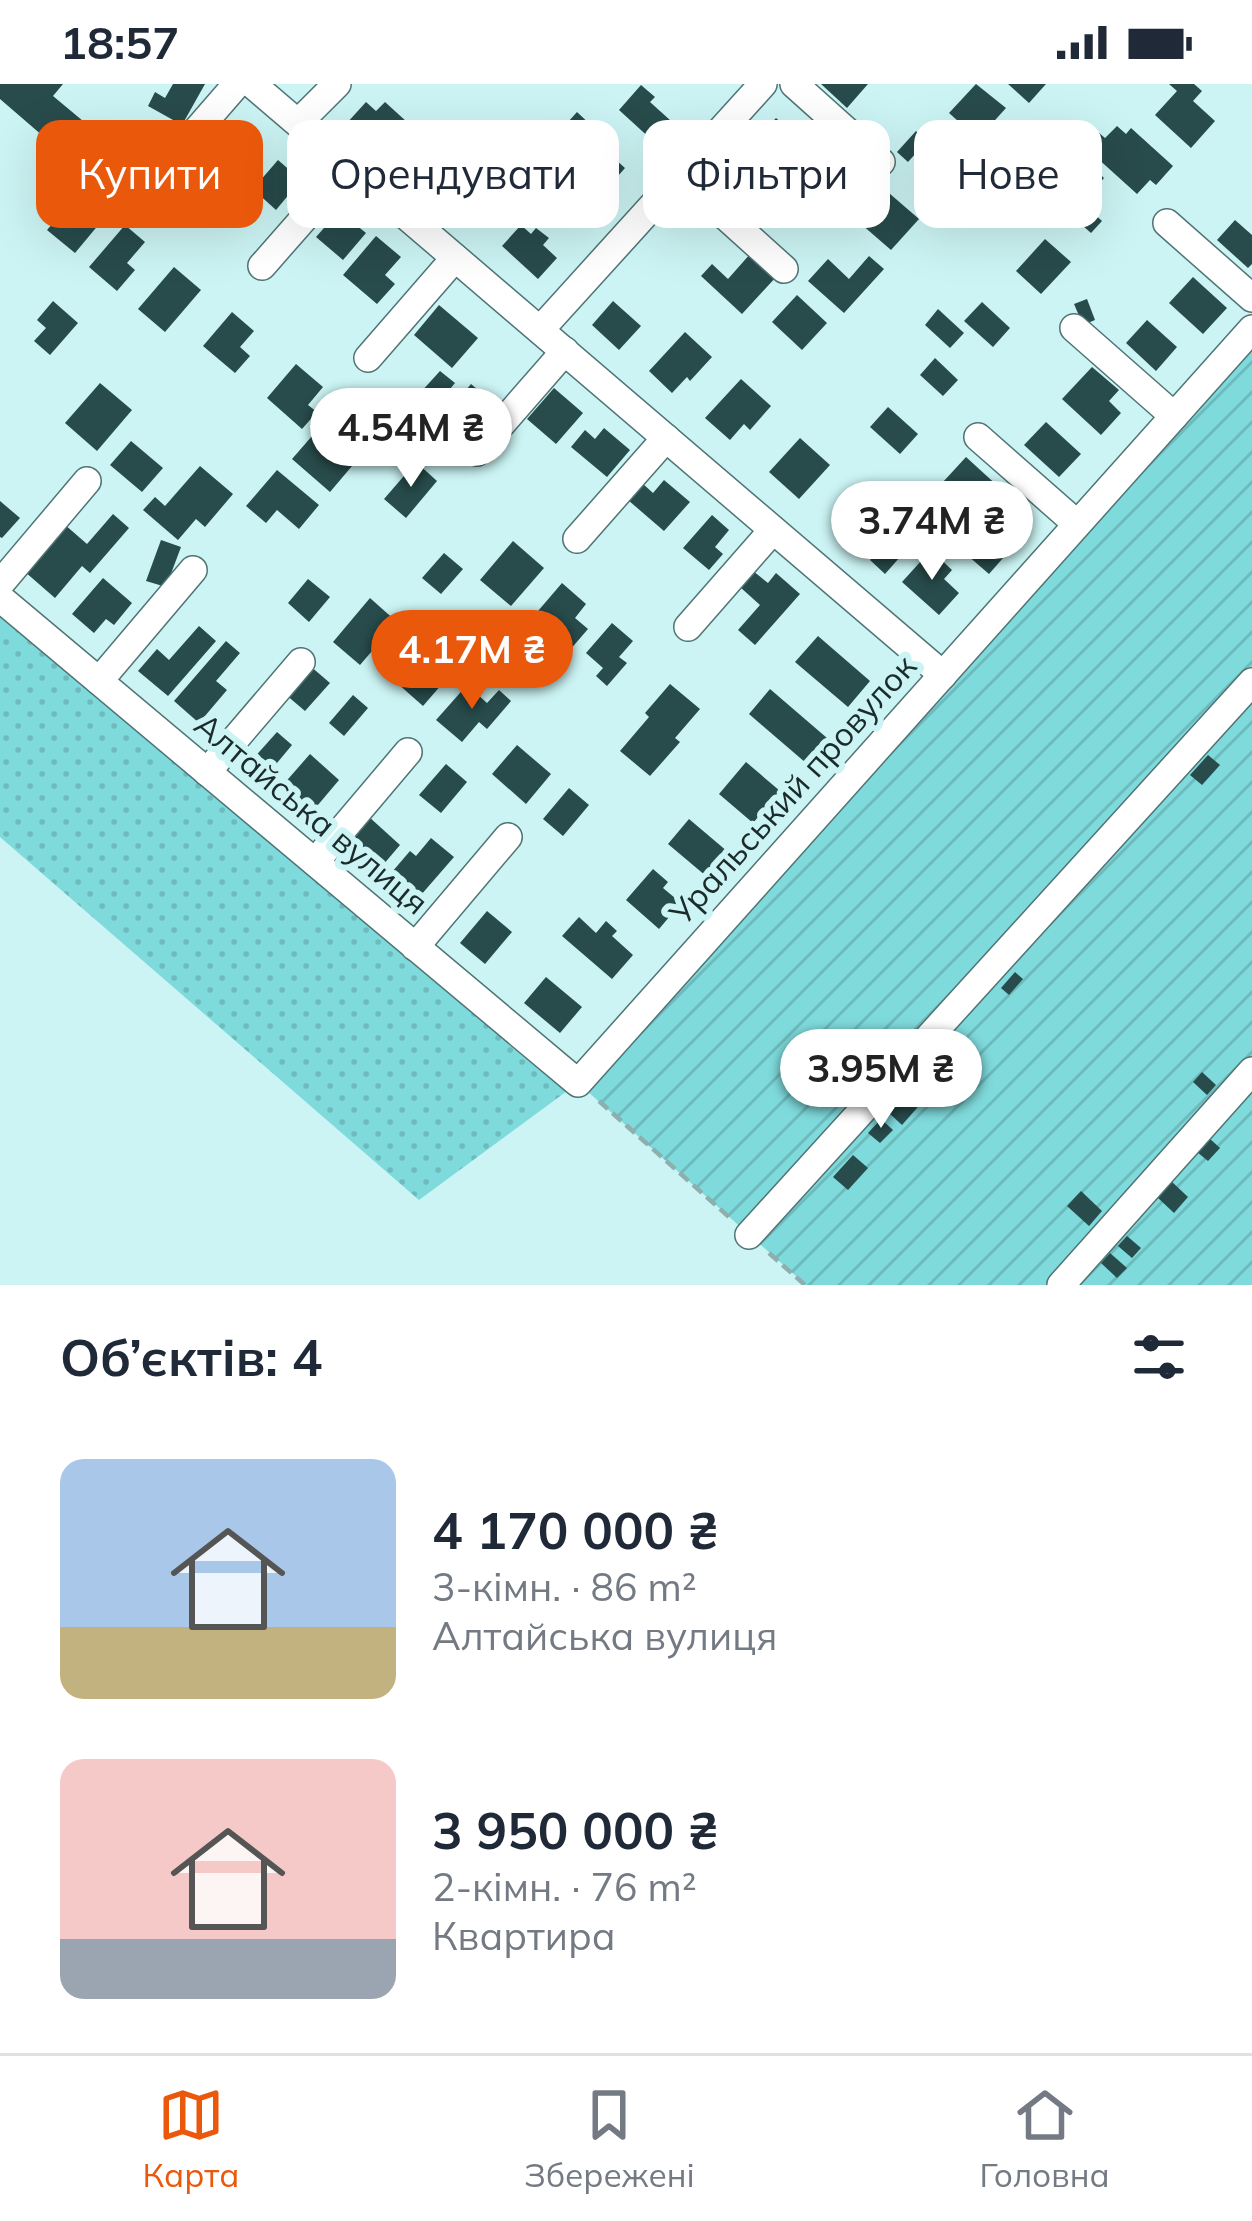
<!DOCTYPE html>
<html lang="uk">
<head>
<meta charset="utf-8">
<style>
  body { margin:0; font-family:Mulish,sans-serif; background:#f6f6f7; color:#1f2937; height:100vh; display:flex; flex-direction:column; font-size:45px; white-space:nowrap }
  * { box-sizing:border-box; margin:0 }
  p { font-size:39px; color:#747a83 }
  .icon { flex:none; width:66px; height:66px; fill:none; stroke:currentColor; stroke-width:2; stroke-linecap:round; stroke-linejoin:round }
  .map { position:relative; height:1201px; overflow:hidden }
  .details { display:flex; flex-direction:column; background:#fff; flex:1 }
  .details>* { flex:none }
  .guide { position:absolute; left:36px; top:36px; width:1182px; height:108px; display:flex; gap:24px }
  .price { position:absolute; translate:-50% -102px; padding:0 27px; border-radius:42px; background:#fff; color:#222; font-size:39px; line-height:78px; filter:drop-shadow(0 3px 6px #0008) }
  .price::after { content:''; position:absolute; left:50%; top:72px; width:36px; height:27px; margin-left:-18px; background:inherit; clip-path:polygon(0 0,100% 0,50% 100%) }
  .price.selected { background:#ea580c; color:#fff }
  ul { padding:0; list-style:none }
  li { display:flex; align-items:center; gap:36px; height:300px; padding:0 60px }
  li span { display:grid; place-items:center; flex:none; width:336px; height:240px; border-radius:24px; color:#555 }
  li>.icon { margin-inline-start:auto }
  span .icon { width:144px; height:144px; fill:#fffc; stroke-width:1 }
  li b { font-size:51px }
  h2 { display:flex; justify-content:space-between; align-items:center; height:144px; padding:0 60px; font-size:51px }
  .pill { padding:0 42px; border-radius:24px; background:#fff; box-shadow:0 12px 48px #0002; font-size:42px; line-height:108px }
  .pill.selected { background:#ea580c; color:#fff }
  .status { display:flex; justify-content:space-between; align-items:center; height:84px; padding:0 60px; background:#fff; direction:ltr }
  .status svg { height:33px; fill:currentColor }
  .dock { display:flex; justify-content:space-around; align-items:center; height:168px; border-top:3px solid #e0e1e3; background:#fff; font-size:33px; color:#747a83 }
  .dock a { display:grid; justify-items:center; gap:6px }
  .dock .selected { color:#ea580c }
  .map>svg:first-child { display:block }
  .grass { fill:url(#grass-dots) }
  .garden { fill:url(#garden-furrows) }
  .building { fill:#284b4b }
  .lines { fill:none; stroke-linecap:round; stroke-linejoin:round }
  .minor-casing { stroke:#507475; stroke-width:30 }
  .path { stroke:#8fafaf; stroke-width:4.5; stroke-dasharray:12 6; stroke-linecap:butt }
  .minor { stroke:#fff; stroke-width:27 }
  .labels { text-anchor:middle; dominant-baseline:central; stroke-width:12; stroke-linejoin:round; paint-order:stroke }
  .street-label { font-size:33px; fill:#1b2a2a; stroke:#ccf4f4 }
</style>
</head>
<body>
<div class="status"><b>18:57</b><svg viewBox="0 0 49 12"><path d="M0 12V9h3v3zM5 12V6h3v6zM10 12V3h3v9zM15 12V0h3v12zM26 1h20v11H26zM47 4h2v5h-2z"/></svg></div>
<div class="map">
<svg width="1252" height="1201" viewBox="0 0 1252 1201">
  <defs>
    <pattern id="grass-dots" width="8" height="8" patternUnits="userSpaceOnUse" patternTransform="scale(3)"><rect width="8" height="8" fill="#7fdadc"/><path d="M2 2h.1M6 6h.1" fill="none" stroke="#6dbbbd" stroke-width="1.8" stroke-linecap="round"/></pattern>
    <pattern id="garden-furrows" width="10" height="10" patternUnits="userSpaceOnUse" patternTransform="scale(3)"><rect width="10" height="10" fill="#7fdadc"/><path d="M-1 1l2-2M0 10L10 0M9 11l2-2" fill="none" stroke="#6dbbbd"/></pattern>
  </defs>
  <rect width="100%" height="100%" fill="#ccf4f4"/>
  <polygon class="grass" points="0,514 578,999 419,1116 0,753"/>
  <polygon class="garden" points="1252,245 1252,1201 806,1201 578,999"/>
  <g class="building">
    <polygon points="0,0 63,0 53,12 83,37 58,65 0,15"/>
    <polygon points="173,0 205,0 182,41 148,22 155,8 165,14"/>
    <polygon points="821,0 868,0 847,24"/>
    <polygon points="976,0 1006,24 978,55 949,29"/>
    <polygon points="1008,0 1046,0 1029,19"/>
    <polygon points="1169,0 1194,0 1202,7 1193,17 1215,37 1191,64 1155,31 1177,7"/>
    <polygon points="641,1 655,13 650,18 671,37 653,57 619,26"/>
    <polygon points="366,18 376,27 385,18 407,38 378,69 346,40"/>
    <polygon points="577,28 594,44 588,51 625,84 605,107 550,58"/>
    <polygon points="776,34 806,62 788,81 758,54"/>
    <polygon points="230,37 256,59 222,97 189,69 206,50 213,57"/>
    <polygon points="429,40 457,66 441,84 435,80 419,98 396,77"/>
    <polygon points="1117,42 1126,50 1131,44 1173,82 1156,101 1150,96 1137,110 1085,63 1098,48 1105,54"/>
    <polygon points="916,47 927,57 908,78 897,68"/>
    <polygon points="502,60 526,82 502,108 514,118 497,136 484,124 467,143 445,123"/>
    <polygon points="803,71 837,103 827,114 793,83"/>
    <polygon points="1082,73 1104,94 1092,108 1099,114 1089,125 1102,137 1091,149 1048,111"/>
    <polygon points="278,76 301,96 276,126 253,105"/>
    <polygon points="737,76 754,91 730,118 713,102"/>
    <polygon points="934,81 945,91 953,82 966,95 960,101 976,116 959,135 918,98"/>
    <polygon points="783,87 804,106 789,122 768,104"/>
    <polygon points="83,104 110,127 75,169 47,146"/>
    <polygon points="889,109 919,135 891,166 861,140"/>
    <polygon points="339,127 366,149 343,176 316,153"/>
    <polygon points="1235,136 1252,151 1252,180 1248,184 1217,156"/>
    <polygon points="125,141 145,158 127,179 135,186 117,207 89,183"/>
    <polygon points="521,141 531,150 536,144 549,154 543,161 557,174 538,195 502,162"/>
    <polygon points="376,152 401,173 385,191 395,200 377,220 343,191"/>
    <polygon points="1045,155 1071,178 1041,210 1016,187"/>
    <polygon points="751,169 777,192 742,230 701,192 712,180 728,195"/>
    <polygon points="869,172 884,185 844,229 808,197 828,175 849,195"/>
    <polygon points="174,183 201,206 165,248 138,225"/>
    <polygon points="1193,193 1227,224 1203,250 1169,219"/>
    <polygon points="797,211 827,239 802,266 772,238"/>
    <polygon points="1087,215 1095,236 1083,241 1074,220"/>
    <polygon points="53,217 78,239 50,271 34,257 46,244 37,236"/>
    <polygon points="613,217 641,242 619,266 592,241"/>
    <polygon points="982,218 1010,244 993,263 964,237"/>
    <polygon points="439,221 478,254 452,284 414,251"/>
    <polygon points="938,225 964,249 950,264 925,241"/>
    <polygon points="232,228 254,247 240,263 250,272 235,289 203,262"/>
    <polygon points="1147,236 1177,263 1156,287 1126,259"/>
    <polygon points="685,248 712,273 690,297 687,293 672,309 649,287"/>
    <polygon points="935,274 958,296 943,312 920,291"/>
    <polygon points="296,280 323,303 308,321 317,328 302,345 267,314"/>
    <polygon points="1092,283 1119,306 1109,317 1121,329 1101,351 1062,315"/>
    <polygon points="440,287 455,299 435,323 420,309"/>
    <polygon points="741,295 771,322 750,346 744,340 730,356 705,334"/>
    <polygon points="100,299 132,326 97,367 65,339"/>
    <polygon points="471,300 490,316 458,353 440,337"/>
    <polygon points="554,304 583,329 556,360 527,335"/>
    <polygon points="888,323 918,350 900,370 870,343"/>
    <polygon points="352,324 380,349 330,408 292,375 319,344 329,352"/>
    <polygon points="1046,338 1081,370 1059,393 1024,361"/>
    <polygon points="604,344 630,366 607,393 571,363 585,346 595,355"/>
    <polygon points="800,354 830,381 799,415 769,388"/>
    <polygon points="131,357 163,384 142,408 110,381"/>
    <polygon points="966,373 1001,405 978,430 943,398"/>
    <polygon points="416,378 437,397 406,434 384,415"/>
    <polygon points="200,382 233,410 205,443 196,435 178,456 143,426 155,413 165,422"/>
    <polygon points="277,386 319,421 299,445 277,426 266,439 246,422"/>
    <polygon points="664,396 690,418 664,447 628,416 642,399 653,409"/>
    <polygon points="860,405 882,425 855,455 833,435"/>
    <polygon points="0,417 20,434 2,454 0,453"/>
    <polygon points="113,430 129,444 90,489 82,482 55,514 24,487 64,440 87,460"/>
    <polygon points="712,431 729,446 715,463 723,470 709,486 683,464"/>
    <polygon points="893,450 908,464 885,490 870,476"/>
    <polygon points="982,455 1003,474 989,490 967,471"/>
    <polygon points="161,456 181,463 166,503 146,497"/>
    <polygon points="513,457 544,484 511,522 480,496"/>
    <polygon points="931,466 952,486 944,495 959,509 939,531 902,498"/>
    <polygon points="444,469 463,485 441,510 422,494"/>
    <polygon points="753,487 768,499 776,489 800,510 755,561 738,546 760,521 740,503"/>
    <polygon points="103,494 132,519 114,541 106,535 94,549 72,530"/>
    <polygon points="308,495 330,513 309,538 288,519"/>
    <polygon points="562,499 586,520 575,534 588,545 569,567 532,534"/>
    <polygon points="370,514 397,538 360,581 333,558"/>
    <polygon points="612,539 633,557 619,573 627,579 607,602 596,592 603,584 586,569"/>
    <polygon points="199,542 216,557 168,612 138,587 157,565 169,576"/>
    <polygon points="818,552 870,597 848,623 795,578"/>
    <polygon points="226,557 240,569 216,597 227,606 199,639 174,617"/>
    <polygon points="429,562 455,585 423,622 397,599"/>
    <polygon points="309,581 330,599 305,627 285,610"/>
    <polygon points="670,600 700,625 675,654 680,658 650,692 620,667 649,633 645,629"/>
    <polygon points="467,601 487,619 499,606 511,617 487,645 479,638 462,658 436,636"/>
    <polygon points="770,605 827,654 806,679 749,630"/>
    <polygon points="353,611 368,624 344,652 329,639"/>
    <polygon points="277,648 292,661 267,691 251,677"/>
    <polygon points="517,661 551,690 526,720 492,690"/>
    <polygon points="310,670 339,696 312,728 282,702"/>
    <polygon points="1208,671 1220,681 1202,701 1190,691"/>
    <polygon points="746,678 780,707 753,739 719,710"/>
    <polygon points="446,680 467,698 441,729 419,711"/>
    <polygon points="569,704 589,721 563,752 543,735"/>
    <polygon points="368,732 400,761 377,788 344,760"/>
    <polygon points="689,735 728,768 706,792 668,760"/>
    <polygon points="431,754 454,773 414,819 386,795 410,767 416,772"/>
    <polygon points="653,785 668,798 663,804 681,819 659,845 626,816"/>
    <polygon points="487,827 512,848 485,880 460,859"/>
    <polygon points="579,833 596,849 606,837 617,847 612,852 633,871 612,895 562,852"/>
    <polygon points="1015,888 1023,895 1009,911 1001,904"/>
    <polygon points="546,893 582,923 560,949 524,919"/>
    <polygon points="954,954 966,966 951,983 938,972"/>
    <polygon points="1202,988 1216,1001 1207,1011 1193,998"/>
    <polygon points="911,1005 924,1016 902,1041 889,1029"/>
    <polygon points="881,1035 893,1046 880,1059 868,1049"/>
    <polygon points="1209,1054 1220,1064 1208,1077 1197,1068"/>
    <polygon points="853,1071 868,1084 848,1106 833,1093"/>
    <polygon points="1171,1097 1188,1113 1174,1129 1157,1113"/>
    <polygon points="1081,1107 1102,1127 1089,1142 1067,1122"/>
    <polygon points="1127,1152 1141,1164 1132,1174 1118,1162"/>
    <polygon points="1110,1169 1127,1184 1117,1194 1101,1179"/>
  </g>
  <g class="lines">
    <defs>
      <g id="minor">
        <polyline points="252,0 943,591"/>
        <polyline points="794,0 881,78"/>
        <polyline points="298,39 337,0"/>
        <polyline points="680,91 784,185"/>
        <polyline points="157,92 237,0"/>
        <polyline points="1167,139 1252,214"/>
        <polyline points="262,182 349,83"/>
        <polyline points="1074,244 1174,332"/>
        <polyline points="540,246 763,0"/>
        <polyline points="368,274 455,174"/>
        <polyline points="978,353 1077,440"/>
        <polyline points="477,368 565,267"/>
        <polyline points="577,455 666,354"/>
        <polyline points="0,500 87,397"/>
        <polyline points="0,514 578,999 1252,245"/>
        <polyline points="688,543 773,446"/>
        <polyline points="99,597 193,486"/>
        <polyline points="207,688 301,578"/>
        <polyline points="315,778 408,668"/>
        <polyline points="415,863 508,753"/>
        <polyline points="749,1151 1252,598"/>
        <polyline points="1061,1201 1252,987"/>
      </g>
    </defs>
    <use href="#minor" class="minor-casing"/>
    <g class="path">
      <polyline points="599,1017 729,1133"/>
      <polyline points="769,1169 805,1201"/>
    </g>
    <use href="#minor" class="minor"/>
  </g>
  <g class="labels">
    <g class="street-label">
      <text transform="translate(792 705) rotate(-48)">Уральський провулок</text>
      <text transform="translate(312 729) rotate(40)">Алтайська вулиця</text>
    </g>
  </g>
</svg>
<b class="price" style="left:411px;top:406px">4.54M ₴</b>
<b class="price" style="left:932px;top:499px">3.74M ₴</b>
<b class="price selected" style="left:472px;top:628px">4.17M ₴</b>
<b class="price" style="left:881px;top:1047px">3.95M ₴</b>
<div class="guide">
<a class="pill selected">Купити</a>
<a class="pill">Орендувати</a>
<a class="pill">Фільтри</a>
<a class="pill">Нове</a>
</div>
</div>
<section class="details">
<h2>Об’єктів: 4<svg class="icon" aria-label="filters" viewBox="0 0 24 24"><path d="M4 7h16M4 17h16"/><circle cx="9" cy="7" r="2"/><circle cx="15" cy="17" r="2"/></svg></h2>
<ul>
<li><span style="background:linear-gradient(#a9c7e8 70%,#c2b280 0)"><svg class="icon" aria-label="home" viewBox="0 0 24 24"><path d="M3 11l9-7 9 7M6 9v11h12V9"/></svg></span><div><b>4 170 000 ₴</b><p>3-кімн. · 86 m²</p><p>Алтайська вулиця</p></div></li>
<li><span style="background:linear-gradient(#f6c9c9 75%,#9aa5b1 0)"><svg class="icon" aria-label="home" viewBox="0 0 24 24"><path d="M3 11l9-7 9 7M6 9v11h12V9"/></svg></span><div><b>3 950 000 ₴</b><p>2-кімн. · 76 m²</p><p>Квартира</p></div></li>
</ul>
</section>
<nav class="dock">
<a class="selected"><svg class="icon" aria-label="map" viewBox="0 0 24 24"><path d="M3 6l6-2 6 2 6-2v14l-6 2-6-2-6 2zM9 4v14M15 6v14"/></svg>Карта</a>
<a><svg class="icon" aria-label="saved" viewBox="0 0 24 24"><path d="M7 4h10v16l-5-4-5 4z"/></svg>Збережені</a>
<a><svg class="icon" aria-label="home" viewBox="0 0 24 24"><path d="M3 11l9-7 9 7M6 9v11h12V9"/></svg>Головна</a>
</nav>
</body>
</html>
